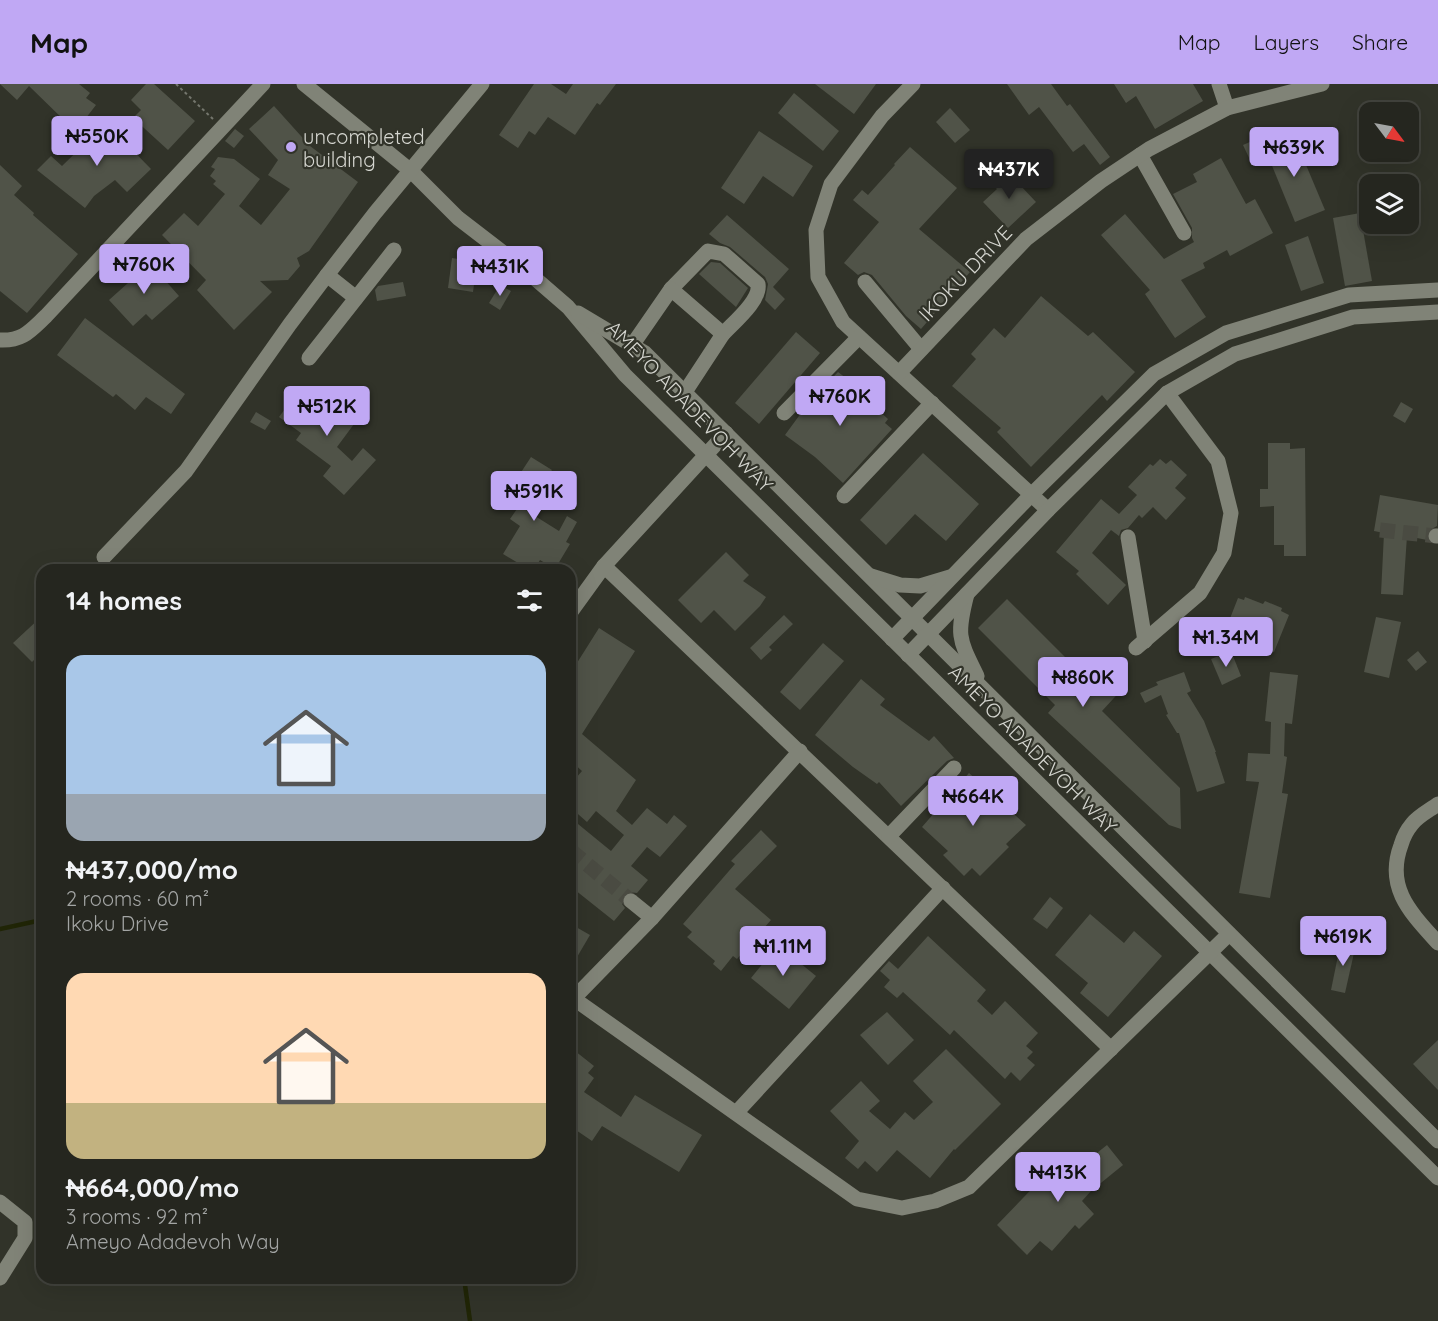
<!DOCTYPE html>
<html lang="en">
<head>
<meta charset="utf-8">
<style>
  body { margin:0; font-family:Quicksand,sans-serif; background:#31322c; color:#f1f3f6; height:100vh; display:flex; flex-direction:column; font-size:22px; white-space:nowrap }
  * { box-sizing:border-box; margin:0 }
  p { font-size:20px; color:#a3a5a4 }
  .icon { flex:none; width:33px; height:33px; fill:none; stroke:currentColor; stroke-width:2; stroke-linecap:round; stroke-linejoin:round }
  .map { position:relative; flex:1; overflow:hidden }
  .panel { position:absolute; left:36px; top:480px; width:540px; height:720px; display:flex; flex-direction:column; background:#25261f; border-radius:18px; box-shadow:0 6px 24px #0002,0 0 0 2px #42433d }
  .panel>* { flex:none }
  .needle { width:39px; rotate:122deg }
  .controls { position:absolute; left:1359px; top:18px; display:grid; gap:12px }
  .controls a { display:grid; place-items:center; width:60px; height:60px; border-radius:12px; background:#25261f; box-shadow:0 6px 24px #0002,0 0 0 2px #42433d; font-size:30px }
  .price { position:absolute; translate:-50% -51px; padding:0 14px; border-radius:6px; background:#c0a8f4; color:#111; font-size:20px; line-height:39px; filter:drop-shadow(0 2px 3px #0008) }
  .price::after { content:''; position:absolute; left:50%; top:36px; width:18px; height:14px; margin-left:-9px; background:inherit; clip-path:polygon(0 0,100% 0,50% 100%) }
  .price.active { background:#222; color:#fff }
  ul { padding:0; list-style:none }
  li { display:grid; align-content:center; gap:12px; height:318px; padding:0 30px }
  li span { display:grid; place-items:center; height:186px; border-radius:18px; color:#555 }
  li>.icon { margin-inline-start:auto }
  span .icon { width:108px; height:108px; fill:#fffc; stroke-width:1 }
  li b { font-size:26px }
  h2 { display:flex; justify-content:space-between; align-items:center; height:72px; padding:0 30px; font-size:26px }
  header { display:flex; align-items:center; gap:36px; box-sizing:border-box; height:84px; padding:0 30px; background:#c0a8f4; color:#111 }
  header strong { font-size:28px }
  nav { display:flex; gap:33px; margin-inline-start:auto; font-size:21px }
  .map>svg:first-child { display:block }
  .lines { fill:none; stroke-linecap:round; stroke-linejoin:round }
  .stream { stroke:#202506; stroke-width:4.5 }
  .building { fill:#505348 }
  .minor-tunnel { stroke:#4a4b42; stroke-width:15; stroke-dasharray:15 8; stroke-linecap:butt }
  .path { stroke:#74766d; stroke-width:2; stroke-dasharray:3 3; stroke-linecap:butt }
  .minor { stroke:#808377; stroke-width:15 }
  .poi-dot { fill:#c0a8f4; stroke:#313329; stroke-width:2 }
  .labels { text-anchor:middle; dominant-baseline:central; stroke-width:4.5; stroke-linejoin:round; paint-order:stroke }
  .poi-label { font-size:20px; fill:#d5d6d0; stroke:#313329; text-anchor:start }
  .street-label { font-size:20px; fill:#d5d6d0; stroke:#313329 }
</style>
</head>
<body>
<header>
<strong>Map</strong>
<nav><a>Map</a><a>Layers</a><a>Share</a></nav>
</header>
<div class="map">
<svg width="1438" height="1237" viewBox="0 0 1438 1237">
  <rect width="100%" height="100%" fill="#313329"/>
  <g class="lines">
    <g class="stream">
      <polyline points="0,845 37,837 42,834"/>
      <polyline points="464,1194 470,1237"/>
    </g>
  </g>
  <g class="building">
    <polygon points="0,0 79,0 90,9 86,14 96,21 79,43 67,39 29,2 17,16"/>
    <polygon points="146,0 154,0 195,37 168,66 133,34 141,26 131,16"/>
    <polygon points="534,0 551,0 566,10 573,0 616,0 600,21 597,19 575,51 548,33 535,51 529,47 518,64 499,51"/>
    <polygon points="815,0 876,0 854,30"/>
    <polygon points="1007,0 1051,0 1067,22 1070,20 1110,73 1100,81 1084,60 1073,68 1039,23 1029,31"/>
    <polygon points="1114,0 1193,0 1203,17 1155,45 1136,12 1126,19"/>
    <polygon points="794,9 839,47 823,67 778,29"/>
    <polygon points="274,22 310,62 358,98 309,167 297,174 300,182 288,196 260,197 272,208 234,246 197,206 206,196 162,151 184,129 198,142 225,110 213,100 216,97 210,92 215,85 211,83 218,73 234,75 260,95 239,122 261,141 290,105 268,91 278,76 249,45"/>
    <polygon points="950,24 970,46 955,59 936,38"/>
    <polygon points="106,39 151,85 127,108 115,96 94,112 85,124 37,86 51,72 62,82"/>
    <polygon points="235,45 244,52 234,64 225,57"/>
    <polygon points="759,47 813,82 793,113 763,92 744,120 721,104"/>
    <polygon points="1293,50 1325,126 1295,138 1264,62"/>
    <polygon points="1252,57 1260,73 1251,78 1243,61"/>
    <polygon points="910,63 957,104 919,145 970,188 921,245 906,232 872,191 864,188 858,191 844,179 879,138 853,116 862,106 868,111 895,81 894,80"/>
    <polygon points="1221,74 1246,120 1255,115 1273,149 1230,172 1227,166 1203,179 1205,184 1181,196 1206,233 1175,254 1145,210 1150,206 1101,151 1125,130 1164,175 1194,158 1192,154 1192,144 1173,110 1197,98 1193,90"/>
    <polygon points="0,81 22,102 14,111 34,129 33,131 78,170 27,229 0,207"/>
    <polygon points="1006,86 1036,118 1008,144 983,118 997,105 992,100"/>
    <polygon points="1360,129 1372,197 1345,202 1333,134"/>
    <polygon points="727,131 789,185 773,203 785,215 775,226 765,216 768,200 765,193 730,163 720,159 709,150"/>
    <polygon points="1308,152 1324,199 1301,207 1285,161"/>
    <polygon points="452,174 477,178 473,208 448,204"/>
    <polygon points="148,177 179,212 152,236 146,230 133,242 109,216 128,199 126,197"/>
    <polygon points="711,178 720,179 748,204 736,223 699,190"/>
    <polygon points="403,198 406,212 377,217 375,206 378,202"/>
    <polygon points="500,201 511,207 500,226 489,219"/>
    <polygon points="1041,212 1088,252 1093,248 1135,288 1107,317 1102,311 1031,383 997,348 1001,344 952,302 976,275 971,270 994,244 1005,254"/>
    <polygon points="85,234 185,310 171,330 146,313 135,326 116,310 113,313 57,271"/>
    <polygon points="796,248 820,269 759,340 735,319"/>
    <polygon points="838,288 858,303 856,306 888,335 885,339 892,345 843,399 815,373 785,351 804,325 803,324"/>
    <polygon points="300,305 315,316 320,309 357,336 337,363 352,377 363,364 376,376 344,411 323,392 331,382 296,356 301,349 279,333"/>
    <polygon points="1401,318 1413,325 1405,339 1393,332"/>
    <polygon points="256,328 271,337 265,346 250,338"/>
    <polygon points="1268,359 1290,359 1290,365 1305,364 1306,472 1284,472 1284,461 1274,461 1274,422 1260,423 1260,405 1268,405"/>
    <polygon points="923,369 979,420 946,457 915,430 886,461 860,436"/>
    <polygon points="531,373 552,386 534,414 543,419 535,432 559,447 567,432 577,438 566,458 570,460 555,485 540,476 534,486 530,486 503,470 520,442 510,435 519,422 501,411 510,396 514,399"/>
    <polygon points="1160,375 1166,380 1171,376 1187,391 1175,404 1186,414 1166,436 1153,423 1142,434 1139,431 1128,444 1121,446 1119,452 1111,446 1092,469 1126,501 1108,521 1076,490 1079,487 1056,468 1101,415 1119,430 1137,411 1128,403 1150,380 1153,382"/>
    <polygon points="1380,411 1438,421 1437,442 1428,447 1427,456 1407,452 1403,511 1381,510 1384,449 1374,447"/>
    <polygon points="726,468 749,491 743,497 766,513 760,522 735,547 714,526 701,539 678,516"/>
    <polygon points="1245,513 1263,520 1265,517 1282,524 1281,527 1289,531 1274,568 1220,545 1224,535 1229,537 1238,514 1244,516"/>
    <polygon points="1007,515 1083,591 1097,576 1125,602 1102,627 1180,704 1181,745 1169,741 1048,629 1055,621 978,544"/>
    <polygon points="784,531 793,540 769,563 772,566 761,576 750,564"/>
    <polygon points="42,532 42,586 34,576 32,578 13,559"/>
    <polygon points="1376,533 1401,538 1389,594 1364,588"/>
    <polygon points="599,544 635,567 582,650 636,696 616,727 632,741 647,724 667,740 674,731 687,742 660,773 647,763 631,782 648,796 637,809 628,808 623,811 622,820 625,824 614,837 570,802 570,750 578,740 611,767 624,751 596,727 587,738 570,723 570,701 582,687 570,676 570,606 576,597 570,594 570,590"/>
    <polygon points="823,559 844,577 800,626 780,608"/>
    <polygon points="1231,567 1241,592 1222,601 1211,575"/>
    <polygon points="1418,567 1427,578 1416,587 1407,576"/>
    <polygon points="1184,588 1191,607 1187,609 1204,637 1216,668 1215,668 1225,699 1197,708 1179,649 1177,649 1166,631 1168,630 1161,611 1145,619 1140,609 1158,601 1156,598"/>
    <polygon points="1270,588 1298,591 1292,640 1285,639 1284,672 1287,673 1282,709 1288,710 1270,814 1239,809 1259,698 1246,697 1248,669 1270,670 1271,638 1265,637"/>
    <polygon points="861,595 885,615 880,621 929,657 934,652 954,674 947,677 901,722 879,698 877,700 853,683 815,651"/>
    <polygon points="969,689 1026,741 1006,760 1009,763 980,792 972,784 964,792 943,771 948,767 922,743"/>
    <polygon points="761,746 777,762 735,805 771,836 737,875 733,872 721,887 713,880 715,877 687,853 692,848 683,840 735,780 731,777"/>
    <polygon points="1050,813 1063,824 1047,845 1033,835"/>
    <polygon points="1090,830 1124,859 1134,847 1162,872 1108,933 1080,909 1088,899 1055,871"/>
    <polygon points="576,843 590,851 570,885 570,854"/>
    <polygon points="928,852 986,906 977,917 992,931 1005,917 1038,949 1026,962 1033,968 1027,974 1035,981 1020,997 1011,988 1005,995 954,946 950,951 903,908 897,914 884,903 890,896 880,887 889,877 898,885"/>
    <polygon points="1341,857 1356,860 1345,909 1331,906"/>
    <polygon points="778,861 816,892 789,925 751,894"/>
    <polygon points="887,928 914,956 888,981 860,951"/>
    <polygon points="1438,956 1438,1006 1413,980"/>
    <polygon points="570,963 594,982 588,989 594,994 584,1008 621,1033 635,1011 702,1051 679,1088 602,1042 592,1057 570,1042"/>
    <polygon points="946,965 1001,1020 955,1066 954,1065 930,1094 897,1066 877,1088 865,1077 858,1085 845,1074 859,1057 830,1027 861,997 880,1017 869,1027 890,1045 905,1028 914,1036 933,1018 913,997"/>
    <polygon points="1107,1061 1123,1081 1091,1107 1082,1117 1094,1130 1079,1145 1075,1141 1052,1167 1040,1157 1027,1171 997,1141 1049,1087 1053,1091 1066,1079 1074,1087"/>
  </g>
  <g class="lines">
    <g class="minor-tunnel">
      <polyline points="1380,446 1436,452"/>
      <polyline points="570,766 631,817"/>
    </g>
    <polyline class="path" points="176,0 213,35"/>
    <g class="minor">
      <polyline points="304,0 411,87 458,134 523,184 568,223 625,291 1438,1094"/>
      <polyline points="913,0 882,32 831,100 816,146 818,193 843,238 1048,426"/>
      <polyline points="1219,0 1227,24"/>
      <polyline points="1140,71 1184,149"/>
      <polyline points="327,191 356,214"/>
      <polyline points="865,198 921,265"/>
      <path d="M671,205L708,167L724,170L758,200C761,216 734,238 723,250"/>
      <polyline points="578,229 645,269 1438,1057"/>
      <path d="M0,256C23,257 30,247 46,232L263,0"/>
      <polyline points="633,260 671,205 723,250 685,308"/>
      <polyline points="309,274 394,166"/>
      <polyline points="899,289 1026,155 1101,97 1149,65 1227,24 1322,0"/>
      <polyline points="784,329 859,253"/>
      <polyline points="844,412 932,319"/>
      <polyline points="1436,452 1438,452"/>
      <polyline points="1128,453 1145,557"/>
      <polyline points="104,473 186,387 290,240 327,191 375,129 482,0"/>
      <polyline points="604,482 1111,965"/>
      <polyline points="871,492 900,501 920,502 950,493"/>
      <path d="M967,510C956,552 959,555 977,592"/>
      <polyline points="570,529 604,482 726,349"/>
      <polyline points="892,555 1032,410 1154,290 1226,249 1349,211 1438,206"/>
      <polyline points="1136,564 1200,509 1224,469 1231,429 1218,377 1167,309"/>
      <polyline points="908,571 1048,426 1167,309 1235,270 1353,233 1438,228"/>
      <path d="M1438,720C1430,726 1418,732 1412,740C1407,746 1403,754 1401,761C1385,804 1411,829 1438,859"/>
      <polyline points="889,752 954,684"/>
      <polyline points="631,817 652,834"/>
      <polyline points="570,912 857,1115 902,1124 935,1117 969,1103 1229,850"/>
      <polyline points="574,914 652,834 800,667"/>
      <polyline points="736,1029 943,804"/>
      <polyline points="0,1118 25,1138 25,1154 0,1194"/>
    </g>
  </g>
  <circle class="poi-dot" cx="291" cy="63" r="6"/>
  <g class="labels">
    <g class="poi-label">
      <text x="303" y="52">uncompleted<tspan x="303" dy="23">building</tspan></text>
    </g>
    <g class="street-label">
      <text transform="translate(965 189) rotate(-46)">IKOKU DRIVE</text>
      <text transform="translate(690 322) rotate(46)">AMEYO ADADEVOH WAY</text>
      <text transform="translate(1033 665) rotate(45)">AMEYO ADADEVOH WAY</text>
    </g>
  </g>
</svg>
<div class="controls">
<a><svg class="needle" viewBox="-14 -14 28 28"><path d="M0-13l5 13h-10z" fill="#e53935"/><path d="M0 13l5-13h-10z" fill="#a3a5a4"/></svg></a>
<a><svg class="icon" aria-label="layers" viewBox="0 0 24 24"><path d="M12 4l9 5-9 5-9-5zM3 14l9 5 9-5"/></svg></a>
</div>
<b class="price" style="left:97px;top:83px">₦550K</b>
<b class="price" style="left:1294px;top:94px">₦639K</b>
<b class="price active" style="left:1009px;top:116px">₦437K</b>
<b class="price" style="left:144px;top:211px">₦760K</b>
<b class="price" style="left:500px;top:213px">₦431K</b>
<b class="price" style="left:840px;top:343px">₦760K</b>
<b class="price" style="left:327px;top:353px">₦512K</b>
<b class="price" style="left:534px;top:438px">₦591K</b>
<b class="price" style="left:1226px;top:584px">₦1.34M</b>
<b class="price" style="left:1083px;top:624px">₦860K</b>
<b class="price" style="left:973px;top:743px">₦664K</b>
<b class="price" style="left:1343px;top:883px">₦619K</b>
<b class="price" style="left:783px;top:893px">₦1.11M</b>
<b class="price" style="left:1058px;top:1119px">₦413K</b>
<section class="panel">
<h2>14 homes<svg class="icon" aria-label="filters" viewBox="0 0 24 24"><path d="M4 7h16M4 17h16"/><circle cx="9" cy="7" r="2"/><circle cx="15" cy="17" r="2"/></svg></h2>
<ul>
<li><span style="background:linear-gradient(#a9c7e8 75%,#9aa5b1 0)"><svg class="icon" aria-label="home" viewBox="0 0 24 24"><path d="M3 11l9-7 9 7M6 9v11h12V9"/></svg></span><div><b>₦437,000/mo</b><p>2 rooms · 60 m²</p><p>Ikoku Drive</p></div></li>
<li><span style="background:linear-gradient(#ffd9b3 70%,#c2b280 0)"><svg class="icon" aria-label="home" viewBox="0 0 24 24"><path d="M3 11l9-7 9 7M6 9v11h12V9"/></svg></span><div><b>₦664,000/mo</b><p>3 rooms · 92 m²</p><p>Ameyo Adadevoh Way</p></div></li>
</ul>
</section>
</div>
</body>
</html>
